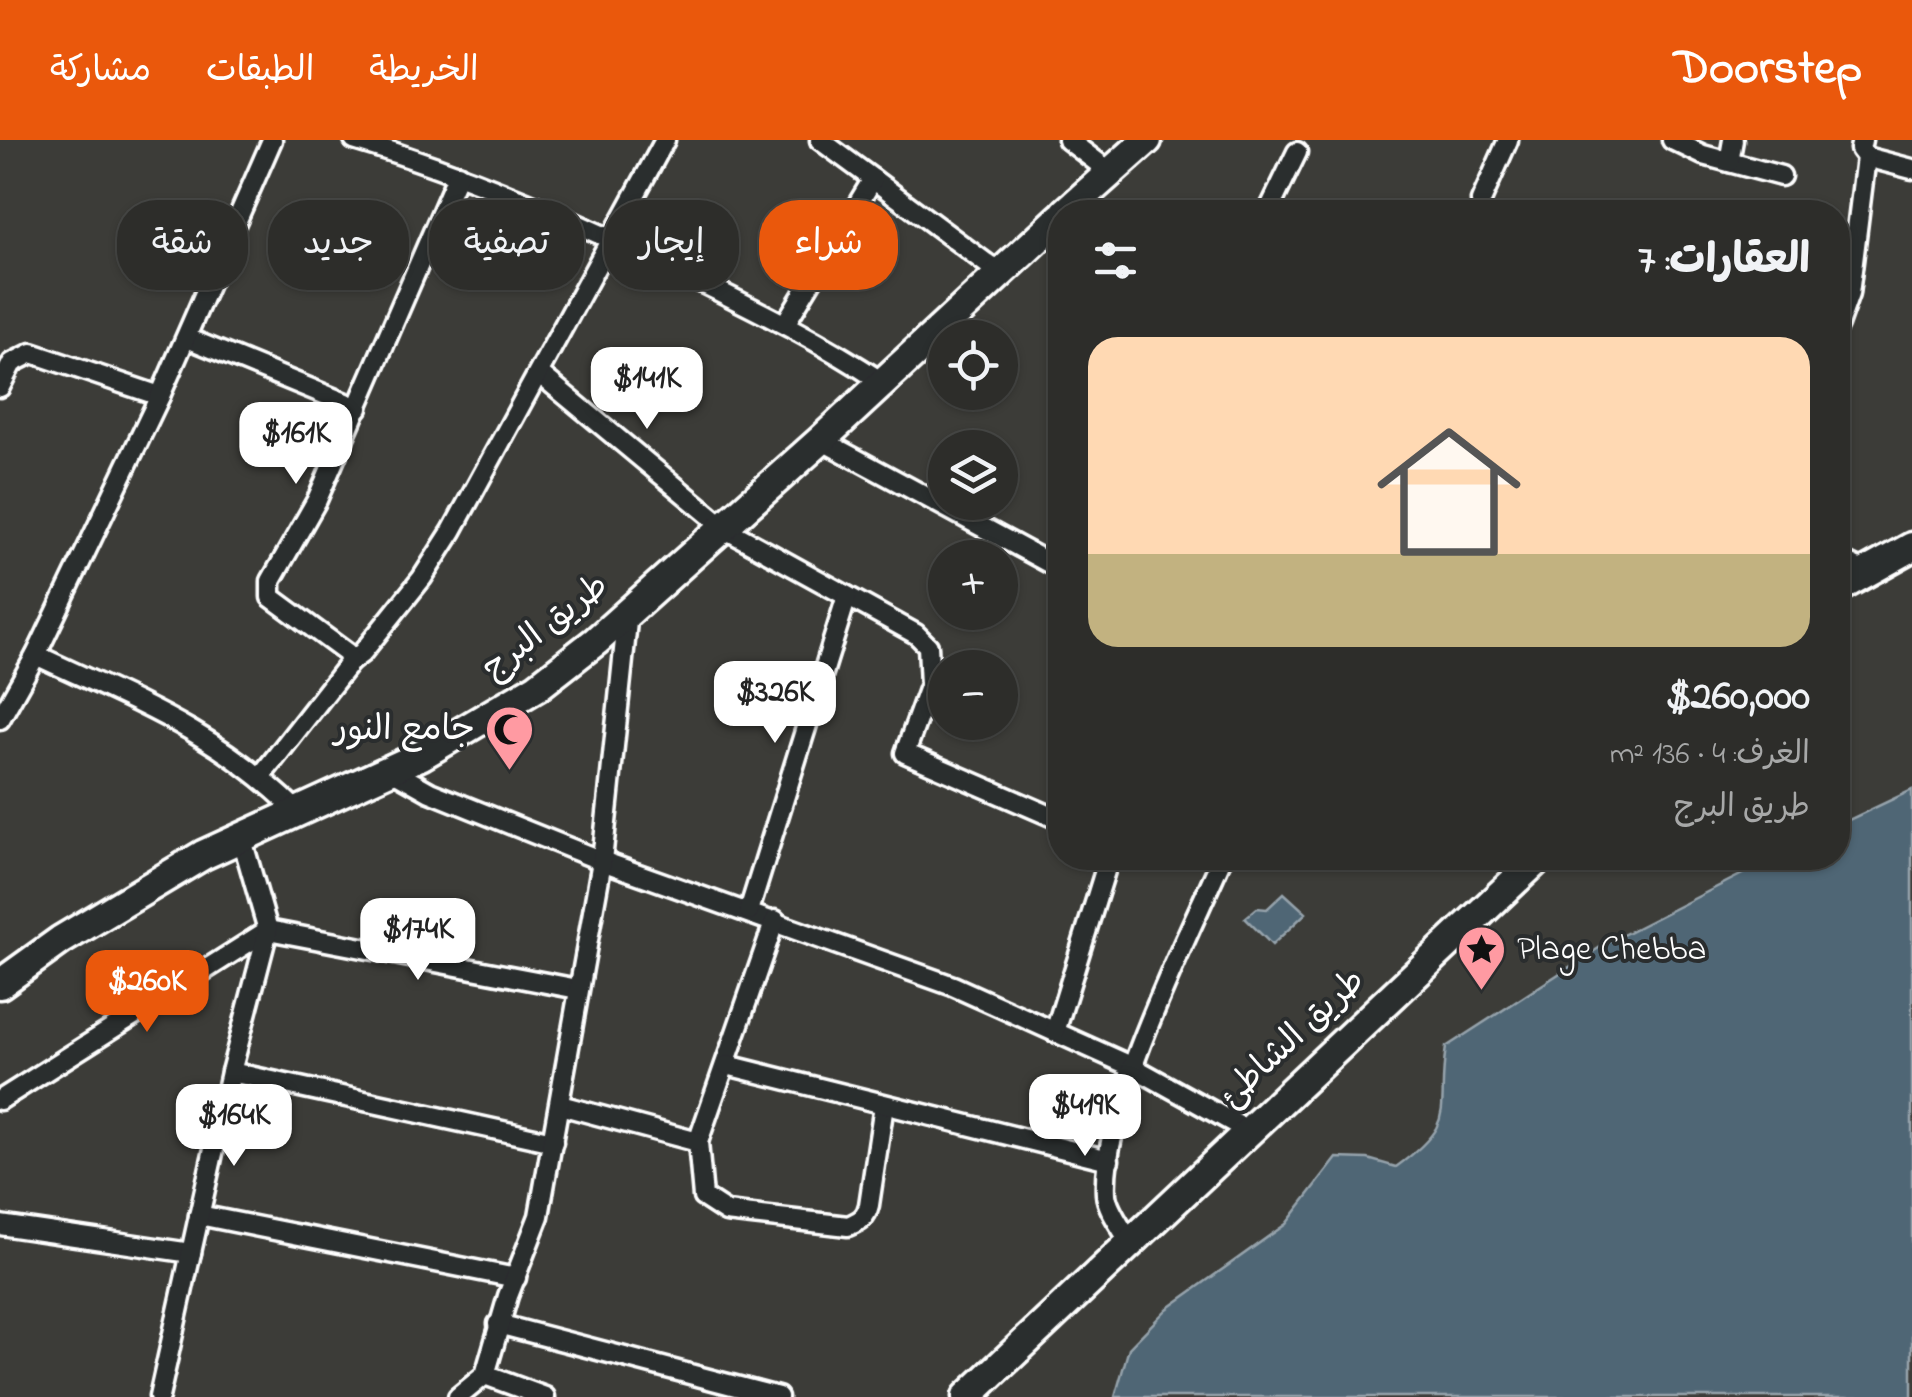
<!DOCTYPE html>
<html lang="ar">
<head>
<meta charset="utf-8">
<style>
  body { margin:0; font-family:"Indie Flower","Playpen Sans Arabic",sans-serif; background:#353532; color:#f1f3f6; direction:rtl; height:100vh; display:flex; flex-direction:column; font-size:38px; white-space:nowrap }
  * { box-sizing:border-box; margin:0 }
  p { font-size:32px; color:#a7a8a8 }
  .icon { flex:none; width:55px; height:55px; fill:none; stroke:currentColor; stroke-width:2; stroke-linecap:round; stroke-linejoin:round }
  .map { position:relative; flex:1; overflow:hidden; direction:ltr }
  .panel { position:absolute; left:1048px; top:60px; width:802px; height:670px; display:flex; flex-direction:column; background:#2d2d2a; border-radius:40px; box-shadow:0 2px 8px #0004,0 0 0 2px #484947; direction:rtl }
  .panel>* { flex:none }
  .top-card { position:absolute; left:30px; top:60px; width:868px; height:90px; direction:rtl; display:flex; gap:20px }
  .controls { position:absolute; left:928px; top:180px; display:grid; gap:20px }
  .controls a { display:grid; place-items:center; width:90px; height:90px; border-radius:50%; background:#2d2d2a; box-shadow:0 2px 8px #0004,0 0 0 2px #484947; font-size:50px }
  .price { position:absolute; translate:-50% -85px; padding:0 22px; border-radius:20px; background:#fff; color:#222; font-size:32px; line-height:65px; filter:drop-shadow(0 2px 5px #0008) }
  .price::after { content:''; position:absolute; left:50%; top:60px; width:30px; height:22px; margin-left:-15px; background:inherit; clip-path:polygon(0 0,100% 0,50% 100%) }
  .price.on { background:#ea580c; color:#fff }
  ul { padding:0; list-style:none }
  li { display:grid; align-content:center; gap:20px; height:530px; padding:0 40px }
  li span { display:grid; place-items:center; height:310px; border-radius:30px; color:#555 }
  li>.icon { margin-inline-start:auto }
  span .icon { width:180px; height:180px; fill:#fffc; stroke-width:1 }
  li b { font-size:42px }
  h2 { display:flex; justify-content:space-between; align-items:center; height:120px; padding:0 40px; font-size:42px }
  .pill { padding:0 35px; border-radius:40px; background:#2d2d2a; box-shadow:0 2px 8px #0004,0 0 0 2px #484947; font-size:35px; line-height:90px }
  .pill.on { background:#ea580c; color:#fff }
  header { display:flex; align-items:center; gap:60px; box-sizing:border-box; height:140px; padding:0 50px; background:#ea580c; color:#fff }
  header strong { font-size:48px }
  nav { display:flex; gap:55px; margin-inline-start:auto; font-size:35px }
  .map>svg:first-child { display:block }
  .water { fill:#506674; stroke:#96a3ac; stroke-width:2.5 }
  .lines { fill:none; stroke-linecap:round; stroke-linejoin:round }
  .street-casing { stroke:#fff; stroke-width:25 }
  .secondary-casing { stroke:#fff; stroke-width:35 }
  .street { stroke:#2a2d2e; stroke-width:18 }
  .secondary { stroke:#2a2d2e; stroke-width:28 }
  .labels { text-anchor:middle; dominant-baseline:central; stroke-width:8; stroke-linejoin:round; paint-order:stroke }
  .street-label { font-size:35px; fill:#fff; stroke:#2a2d2e }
  .poi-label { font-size:35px; fill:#fff; stroke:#2a2d2e; text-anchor:end }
</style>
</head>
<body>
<header>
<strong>Doorstep</strong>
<nav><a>الخريطة</a><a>الطبقات</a><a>مشاركة</a></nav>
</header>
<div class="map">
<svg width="1912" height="1257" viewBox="0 0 1912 1257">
  <rect width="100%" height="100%" fill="#3c3c38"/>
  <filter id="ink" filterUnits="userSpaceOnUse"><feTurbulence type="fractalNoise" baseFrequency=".01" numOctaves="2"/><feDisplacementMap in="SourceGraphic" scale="20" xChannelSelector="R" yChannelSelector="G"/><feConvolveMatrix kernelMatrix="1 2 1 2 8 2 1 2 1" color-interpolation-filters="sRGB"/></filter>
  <g filter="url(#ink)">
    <g class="water">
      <path d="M1912,650V1257H1115L1129,1208L1167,1169L1286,1084L1337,1018L1368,1019L1396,1027C1459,981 1436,974 1446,907L1605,804L1774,718H1838V685Z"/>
      <polygon points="1284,753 1306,773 1272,805 1245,778 1257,768 1267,769"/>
    </g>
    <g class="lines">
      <defs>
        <g id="street">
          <path d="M354,0C472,35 584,85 694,139C759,171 822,202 882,242"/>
          <polyline points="1068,0 1110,32"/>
          <polyline points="1672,0 1703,15 1781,36"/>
          <polyline points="1866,17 1912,29"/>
          <polyline points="1729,22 1733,0"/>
          <polyline points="873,39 998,132"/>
          <polyline points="1481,61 1508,0"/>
          <polyline points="1268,72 1297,12"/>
          <polyline points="785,184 873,39 820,0"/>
          <polyline points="1838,185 1849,154 1866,17 1860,9 1862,0"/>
          <polyline points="187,198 358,268"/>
          <polyline points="540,234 729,391 916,494 928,506 930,544 905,613 1060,680"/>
          <polyline points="0,247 12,223 32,213 160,256"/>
          <polyline points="821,300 1060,429"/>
          <polyline points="1838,419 1863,431"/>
          <path d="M36,515C138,563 215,591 297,671"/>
          <polyline points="350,522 362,513 422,438 452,391 665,0"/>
          <polyline points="0,579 36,515 160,256 272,0"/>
          <polyline points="391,630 430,652 602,721 953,846 1133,927 1250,992"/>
          <polyline points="261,636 350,522 347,513 271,457 271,441 317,360 458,34"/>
          <polyline points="749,771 847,456"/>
          <path d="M775,780L698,1002L703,1057L726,1072L848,1086C860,1081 866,1078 869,1065L884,965"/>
          <polyline points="1055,892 1109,718"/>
          <polyline points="727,925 1109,1020"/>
          <polyline points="231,932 553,1002"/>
          <polyline points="0,960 268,790 578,849"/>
          <polyline points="560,965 698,1002"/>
          <polyline points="199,1075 516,1138"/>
          <polyline points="0,1085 191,1113"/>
          <path d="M1130,1103C1123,1089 1107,1069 1106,1054C1101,967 1186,801 1222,718"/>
          <polyline points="498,1184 778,1257"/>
          <polyline points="485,1235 545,1257"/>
          <polyline points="159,1257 231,932 268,790 241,696"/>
          <polyline points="458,1257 485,1235 508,1156 539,1076 602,721 628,472"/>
        </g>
        <g id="secondary">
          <polyline points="1066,72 1147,0"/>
          <polyline points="1838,448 1912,407"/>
          <polyline points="0,844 61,800 203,715 422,615 537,547 596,501 821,300 1060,78"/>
          <polyline points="967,1257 1539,718"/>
        </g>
      </defs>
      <use href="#street" class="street-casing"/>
      <use href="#secondary" class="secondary-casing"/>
      <use href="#street" class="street"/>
      <use href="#secondary" class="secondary"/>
    </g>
  </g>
  <defs>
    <symbol id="mosque-pin" viewBox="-11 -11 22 30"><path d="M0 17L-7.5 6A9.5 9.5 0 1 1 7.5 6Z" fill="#ff9aa2" stroke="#2a2d2e"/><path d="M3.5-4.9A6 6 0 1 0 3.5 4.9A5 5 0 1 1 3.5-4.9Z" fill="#111"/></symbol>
    <symbol id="sight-pin" viewBox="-11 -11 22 30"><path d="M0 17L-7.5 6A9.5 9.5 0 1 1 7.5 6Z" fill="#ff9aa2" stroke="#2a2d2e"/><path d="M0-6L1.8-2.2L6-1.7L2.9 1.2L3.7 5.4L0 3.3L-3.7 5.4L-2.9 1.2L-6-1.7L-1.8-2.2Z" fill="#111"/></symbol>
  </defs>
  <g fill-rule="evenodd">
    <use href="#mosque-pin" x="482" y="562" width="55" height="75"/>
    <use href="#sight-pin" x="1454" y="782" width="55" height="75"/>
  </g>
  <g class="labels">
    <g class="street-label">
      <text transform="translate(546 488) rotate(-38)">طريق البرج</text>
      <text transform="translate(1293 899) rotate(-43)">طريق الشاطئ</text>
    </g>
    <g class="poi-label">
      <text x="475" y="590">جامع النور</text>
      <text x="1517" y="810" text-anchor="start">Plage Chebba</text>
    </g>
  </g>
</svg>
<div class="controls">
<a><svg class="icon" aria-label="locate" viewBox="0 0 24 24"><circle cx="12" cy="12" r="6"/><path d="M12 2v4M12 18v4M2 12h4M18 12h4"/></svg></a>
<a><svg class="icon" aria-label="layers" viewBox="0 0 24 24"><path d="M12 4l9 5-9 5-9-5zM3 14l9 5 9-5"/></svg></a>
<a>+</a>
<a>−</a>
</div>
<b class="price" style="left:647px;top:292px">$141K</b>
<b class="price" style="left:296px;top:347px">$161K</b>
<b class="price" style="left:775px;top:606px">$326K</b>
<b class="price" style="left:418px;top:843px">$174K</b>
<b class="price on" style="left:147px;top:895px">$260K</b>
<b class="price" style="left:1085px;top:1019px">$419K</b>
<b class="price" style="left:234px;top:1029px">$164K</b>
<div class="top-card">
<a class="pill on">شراء</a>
<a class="pill">إيجار</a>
<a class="pill">تصفية</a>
<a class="pill">جديد</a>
<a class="pill">شقة</a>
</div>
<section class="panel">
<h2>العقارات: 7<svg class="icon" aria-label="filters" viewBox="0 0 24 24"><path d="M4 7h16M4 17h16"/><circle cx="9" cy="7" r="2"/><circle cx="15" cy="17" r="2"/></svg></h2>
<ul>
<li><span style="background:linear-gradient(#ffd9b3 70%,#c2b280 0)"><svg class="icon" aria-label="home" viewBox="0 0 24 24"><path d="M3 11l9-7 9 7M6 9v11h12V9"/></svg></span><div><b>$260,000</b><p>الغرف: 4 · 136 m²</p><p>طريق البرج</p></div></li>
</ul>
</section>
</div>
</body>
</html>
